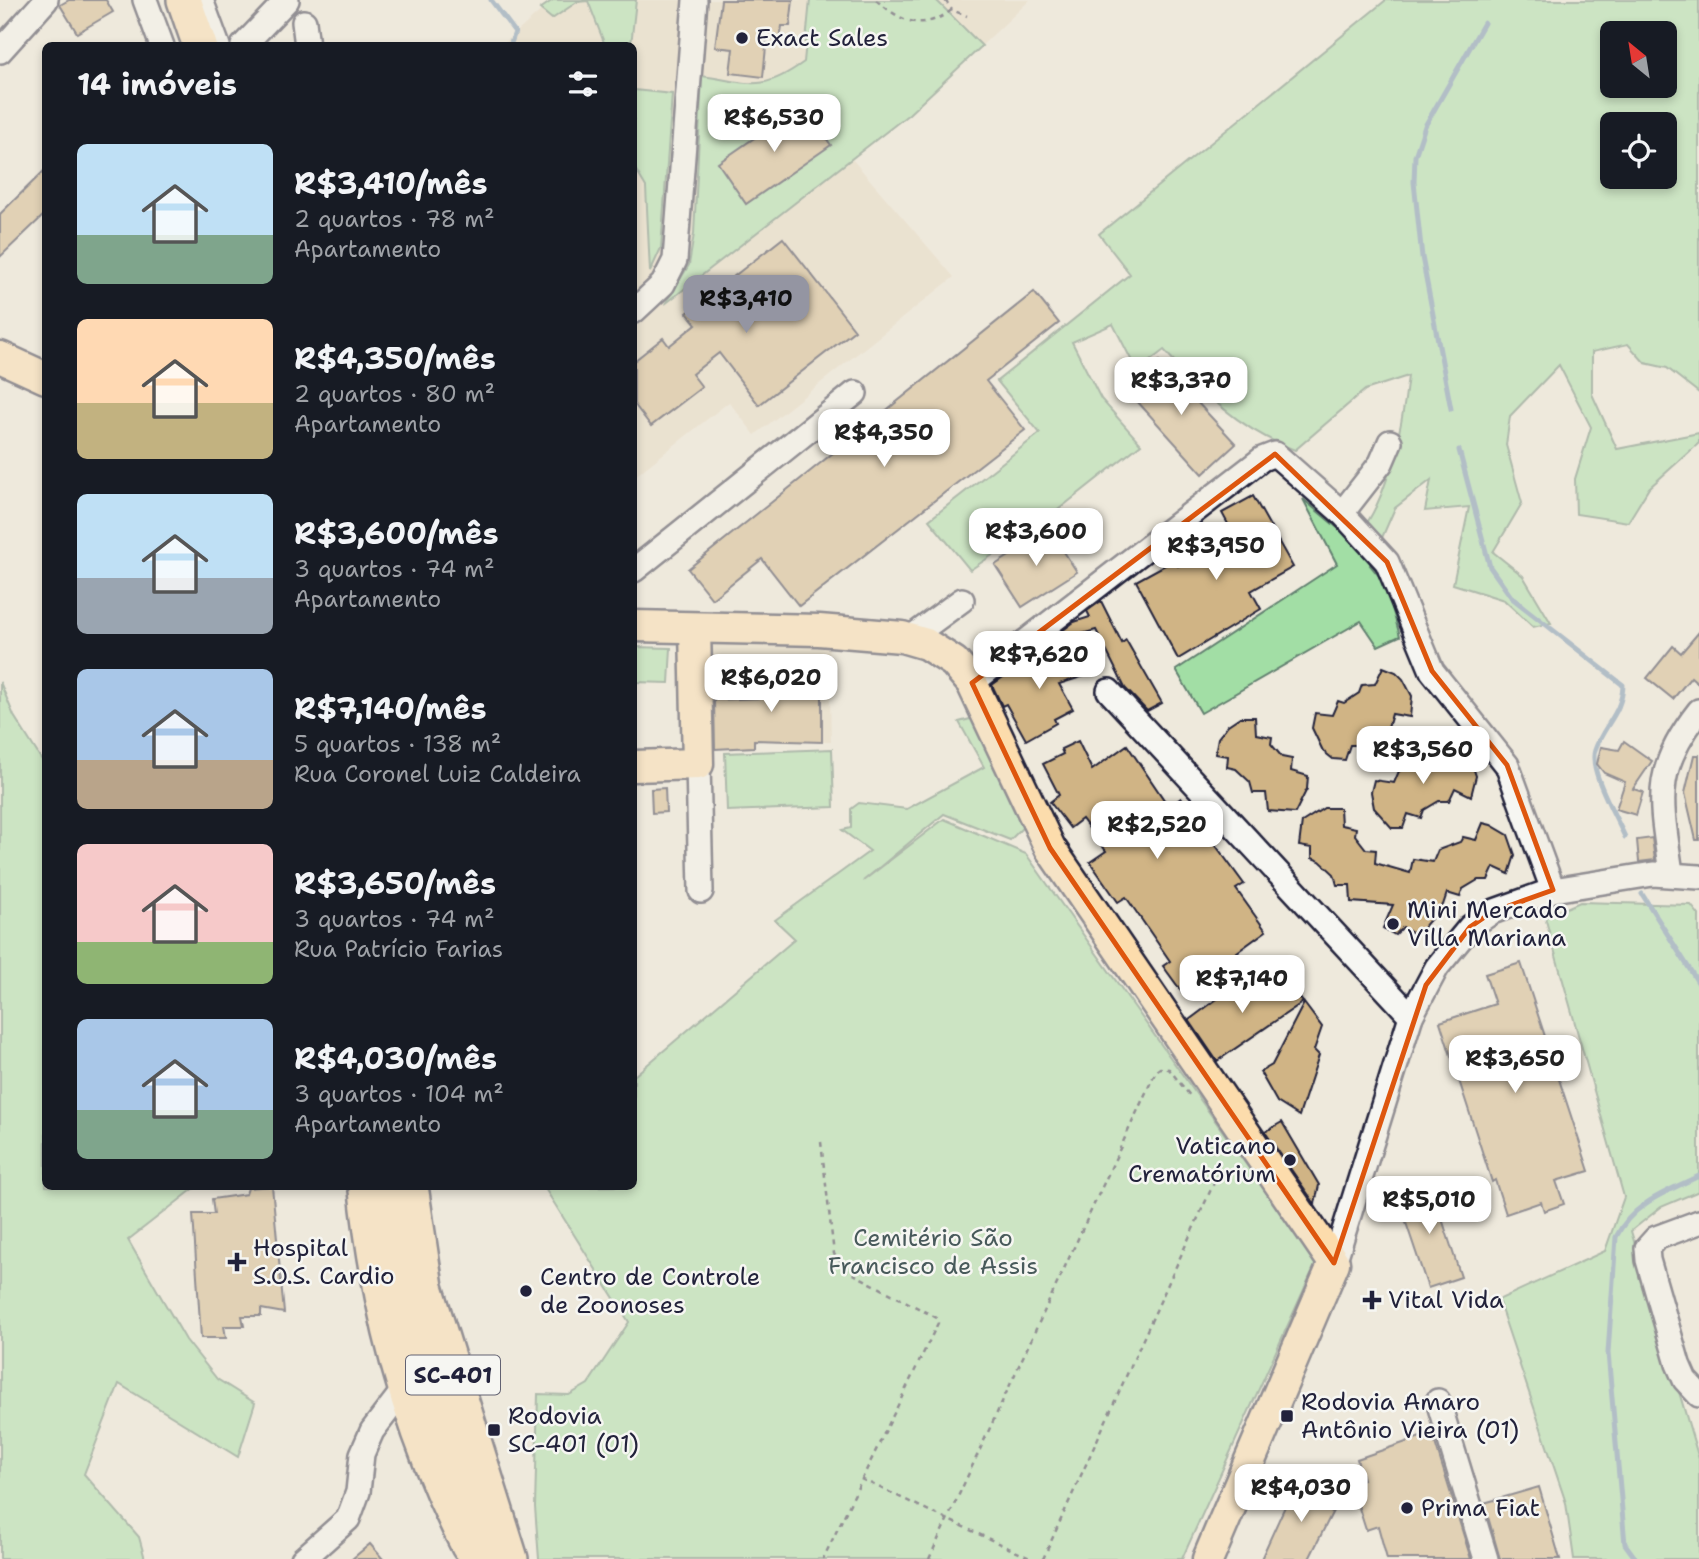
<!DOCTYPE html>
<html lang="pt">
<head>
<meta charset="utf-8">
<style>
  body { margin:0; font-family:"Shantell Sans",sans-serif; background:#20242c; color:#f1f3f6; height:100vh; display:flex; flex-direction:column; font-size:26px; white-space:nowrap }
  * { box-sizing:border-box; margin:0 }
  p { font-size:23px; color:#9ea1a6 }
  .icon { flex:none; width:38px; height:38px; fill:none; stroke:currentColor; stroke-width:2; stroke-linecap:round; stroke-linejoin:round }
  .map { position:relative; flex:1; overflow:hidden }
  .sheet { position:absolute; left:42px; top:42px; width:595px; height:1148px; display:flex; flex-direction:column; background:#171b24; border-radius:10px; box-shadow:0 4px 10px #0003 }
  .sheet>* { flex:none }
  .needle { width:46px; rotate:330deg }
  .controls { position:absolute; left:1600px; top:21px; display:grid; gap:14px }
  .controls a { display:grid; place-items:center; width:77px; height:77px; border-radius:10px; background:#171b24; box-shadow:0 4px 10px #0003; font-size:35px }
  .price { position:absolute; translate:-50% -60px; padding:0 16px; border-radius:14px; background:#fff; color:#222; font-size:23px; line-height:46px; filter:drop-shadow(0 2px 4px #0008) }
  .price::after { content:''; position:absolute; left:50%; top:42px; width:21px; height:16px; margin-left:-10px; background:inherit; clip-path:polygon(0 0,100% 0,50% 100%) }
  .price.selected { background:#9495a2; color:#111 }
  ul { padding:0; list-style:none }
  li { display:flex; align-items:center; gap:21px; height:175px; padding:0 35px }
  li span { display:grid; place-items:center; flex:none; width:196px; height:140px; border-radius:10px; color:#555 }
  li>.icon { margin-inline-start:auto }
  span .icon { width:84px; height:84px; fill:#fffc; stroke-width:1 }
  li b { font-size:30px }
  h2 { display:flex; justify-content:space-between; align-items:center; height:84px; padding:0 35px; font-size:30px }
  .map>svg:first-child { display:block }
  .built { fill:#e5d9c2 }
  .green { fill:#a2dea5; stroke:#628070; stroke-width:2; fill-rule:evenodd }
  .lines { fill:none; stroke-linecap:round; stroke-linejoin:round }
  .stream { stroke:#698aac; stroke-width:5 }
  .building { fill:#d0b485; stroke:#22223b; stroke-width:2 }
  .minor-casing { stroke:#22223b; stroke-width:28 }
  .major-casing { stroke:#22223b; stroke-width:35 }
  .highway-casing { stroke:#22223b; stroke-width:38 }
  .path { stroke:#22223b; stroke-width:2.5; stroke-dasharray:5 5; stroke-linecap:butt }
  .minor { stroke:#f6f6f2; stroke-width:23 }
  .major { stroke:#fcdcac; stroke-width:30 }
  .highway { stroke:#fcdcac; stroke-width:33 }
  .marked { fill:none; stroke:#de560e; stroke-width:5; stroke-linejoin:round }
  .poi-dot { fill:#22223b; stroke:#f6f6f2; stroke-width:2.5 }
  .labels { text-anchor:middle; dominant-baseline:central; stroke-width:5; stroke-linejoin:round; paint-order:stroke }
  .shield { fill:#f6f6f2; stroke:#626272; stroke-width:2 }
  .shield-label { font-size:23px; font-weight:bold; fill:#22223b }
  .poi-label { font-size:24px; fill:#22223b; stroke:#f6f6f2; text-anchor:start }
  .park-label { font-size:24px; fill:#485a5b; stroke:#f6f6f2 }
</style>
</head>
<body>
<div class="map">
<svg width="1699" height="1559" viewBox="0 0 1699 1559">
  <rect width="100%" height="100%" fill="#eee9dc"/>
  <filter id="ink" filterUnits="userSpaceOnUse"><feTurbulence type="fractalNoise" baseFrequency=".0143" numOctaves="2"/><feDisplacementMap in="SourceGraphic" scale="14" xChannelSelector="R" yChannelSelector="G"/><feConvolveMatrix kernelMatrix="1 2 1 2 8 2 1 2 1" color-interpolation-filters="sRGB"/></filter>
  <g filter="url(#ink)">
    <g class="built">
      <polygon points="553,0 1030,0 909,114 852,159 954,277 755,435 729,402 634,477 634,46 501,46"/>
      <polygon points="710,640 829,643 831,742 763,741 761,694 711,697"/>
    </g>
    <g class="green">
      <polygon points="553,0 636,0 631,45 605,45 588,1 577,2 552,19 540,9"/>
      <path d="M810,0H936L982,46L909,114L665,304L689,265L694,234L702,76C751,83 761,93 804,62Z"/>
      <path d="M1386,0H1699V393L1667,368L1645,363L1628,344L1592,352V394L1617,449L1699,433V443L1649,488L1628,522L1576,514L1575,479L1591,427L1559,365L1510,416L1506,445L1522,503L1493,552L1523,576L1551,623L1533,627L1504,600L1453,584L1469,507L1425,511L1431,480L1395,508L1370,565L1385,583L1400,636L1378,646L1361,621L1201,713L1176,670L1337,564L1303,499L1352,540C1388,510 1403,421 1408,376L1365,390L1295,450C1241,431 1202,392 1164,350L1137,371L1113,324L1072,342L1101,399L1141,444L1044,521L970,570L929,520L1040,433L997,381L1130,274L1099,234ZM1612,33H1664V86H1612ZM1612,124H1664V177H1612Z"/>
      <polygon points="634,90 672,94 661,248 650,272 646,187 634,167"/>
      <polygon points="634,647 671,648 669,683 634,682"/>
      <polygon points="0,682 14,716 45,765 46,1186 196,1187 128,1240 186,1340 217,1379 255,1403 238,1457 119,1384 84,1474 139,1537 145,1559 0,1559"/>
      <polygon points="974,718 1026,824 1010,840 944,814 863,881 944,819 1026,854 1316,1263 1182,1559 539,1559 535,1507 538,1394 569,1395 588,1384 629,1322 544,1187 634,1186 634,1076 795,939 775,920 870,851 842,830 851,828 851,809 859,803 907,809 984,767 959,722"/>
      <polygon points="832,749 834,807 727,811 725,753"/>
      <polygon points="1580,902 1691,905 1699,915 1699,1191 1661,1207 1631,1231 1699,1459 1699,1559 1574,1559 1566,1503 1498,1300 1605,1251 1624,1197 1545,917"/>
    </g>
    <g class="lines">
      <g class="stream">
        <polyline points="491,0 515,32 510,46"/>
        <polyline points="1451,409 1422,257 1414,182 1415,156 1425,126 1484,23"/>
        <path d="M1459,450L1490,567L1512,598L1623,685C1622,714 1604,724 1595,750C1588,770 1616,816 1625,837"/>
        <polyline points="1642,894 1699,984"/>
        <path d="M1636,1559L1625,1544L1608,1353L1616,1237C1633,1203 1666,1192 1699,1176"/>
      </g>
    </g>
    <g class="building">
      <polygon points="69,0 106,0 113,12 77,33 60,5"/>
      <polygon points="721,0 793,0 790,26 782,26 780,39 767,37 763,77 730,73 733,49 715,47"/>
      <polygon points="802,105 831,145 746,204 718,163"/>
      <polygon points="46,169 46,213 0,257 0,214"/>
      <polygon points="783,238 855,330 759,405 719,353 692,374 702,387 651,426 634,404 634,361 663,338 669,346 696,324 687,313"/>
      <polygon points="1034,292 1059,323 986,381 1025,430 799,606 762,559 712,599 688,569"/>
      <polygon points="1159,361 1236,444 1203,474 1127,390"/>
      <polygon points="1253,496 1293,567 1251,591 1261,609 1178,659 1136,581 1174,560 1178,566 1234,535 1222,513"/>
      <polygon points="1050,530 1077,572 1022,607 995,565"/>
      <polygon points="1101,601 1122,643 1126,640 1162,703 1147,711 1125,688 1096,630 1064,639 1062,631 1074,622 1090,617 1087,611"/>
      <polygon points="1699,632 1699,684 1691,677 1673,699 1647,678 1673,646 1681,653"/>
      <polygon points="1068,646 1074,664 1079,662 1084,676 1059,684 1073,709 1054,719 1056,723 1026,740 1006,704 1002,706 992,685 1013,670"/>
      <polygon points="1383,667 1396,672 1403,679 1412,696 1410,717 1392,714 1388,728 1380,728 1366,738 1364,745 1350,745 1345,760 1333,759 1323,751 1312,728 1315,713 1332,715 1338,701 1344,703 1359,693 1362,685 1375,684"/>
      <polygon points="762,674 808,674 808,693 822,693 822,742 754,740 754,747 715,749 714,700 762,698"/>
      <polygon points="1240,717 1255,717 1256,734 1272,737 1271,744 1282,757 1292,759 1291,771 1308,776 1307,789 1295,813 1268,811 1266,793 1253,793 1250,782 1236,769 1227,767 1228,756 1215,754 1218,738 1228,725"/>
      <polygon points="1078,741 1092,770 1127,745 1169,807 1181,798 1244,884 1236,889 1266,931 1182,992 1163,966 1170,961 1126,897 1118,902 1090,862 1106,851 1082,819 1070,828 1050,802 1059,795 1043,764 1063,754 1061,749"/>
      <polygon points="1624,741 1652,761 1633,789 1643,792 1636,815 1616,809 1625,782 1604,773 1597,764 1601,747 1619,750"/>
      <polygon points="1444,744 1469,755 1476,776 1471,796 1455,788 1449,801 1439,801 1424,810 1421,818 1408,814 1403,828 1392,828 1374,808 1371,792 1374,780 1394,783 1399,771 1421,763 1423,757 1437,761"/>
      <polygon points="1694,755 1699,755 1699,840 1696,840 1685,793"/>
      <polygon points="665,788 666,812 652,813 651,789"/>
      <polygon points="1324,808 1340,808 1341,825 1356,828 1355,835 1366,849 1376,850 1375,863 1410,873 1413,859 1433,862 1438,850 1460,842 1463,837 1476,840 1483,823 1491,825 1508,835 1515,855 1509,874 1494,867 1488,880 1478,880 1463,889 1460,897 1447,893 1443,905 1423,928 1412,933 1403,927 1395,935 1383,928 1393,905 1351,902 1350,885 1337,885 1334,874 1320,861 1312,858 1312,848 1299,846 1302,822"/>
      <polygon points="1652,838 1655,860 1639,862 1637,840"/>
      <polygon points="1521,963 1589,1171 1556,1181 1564,1204 1544,1211 1541,1202 1506,1214 1495,1180 1492,1182 1440,1022 1495,1004 1485,974"/>
      <polygon points="1282,976 1303,1002 1217,1061 1189,1020 1245,978 1261,997"/>
      <polygon points="1304,1003 1322,1027 1314,1050 1319,1055 1299,1116 1277,1102 1260,1072 1272,1065"/>
      <polygon points="1282,1122 1319,1185 1315,1204 1265,1132"/>
      <polygon points="1431,1185 1461,1277 1428,1288 1397,1196"/>
      <polygon points="272,1186 284,1313 261,1309 261,1316 242,1316 244,1326 224,1326 226,1338 201,1338 193,1214 214,1214 212,1199 246,1194 248,1188"/>
      <polygon points="1432,1433 1471,1559 1387,1559 1378,1526 1366,1530 1351,1483 1363,1479 1357,1459"/>
      <polygon points="1297,1480 1339,1499 1309,1559 1261,1559"/>
      <polygon points="1539,1487 1560,1559 1500,1559 1484,1503"/>
      <polygon points="370,1544 383,1559 352,1559"/>
    </g>
    <g class="lines">
      <defs>
        <g id="minor">
          <polyline points="145,0 162,46"/>
          <polyline points="201,0 218,46"/>
          <polyline points="304,22 307,46"/>
          <polyline points="243,46 287,0"/>
          <polyline points="0,51 46,0"/>
          <polyline points="634,311 663,284 675,260 695,0"/>
          <polyline points="1342,513 1381,463 1390,442"/>
          <polyline points="634,570 855,393"/>
          <polyline points="909,639 962,600"/>
          <polyline points="972,683 1262,459 1275,454 1342,513 1387,562 1432,671 1507,765 1553,890"/>
          <polyline points="1109,691 1411,1016"/>
          <polyline points="698,764 701,891"/>
          <path d="M1671,873C1661,801 1651,772 1699,711"/>
          <polyline points="1699,1222 1656,1238 1647,1248 1648,1260 1678,1364 1685,1380 1699,1395"/>
          <polyline points="1334,1263 1411,1016 1437,967 1470,927 1492,912 1553,890 1653,874 1699,877"/>
          <polyline points="1438,1401 1486,1559"/>
          <polyline points="303,1559 348,1519 358,1492 362,1454 372,1431 402,1392"/>
        </g>
        <g id="major">
          <polyline points="0,357 46,378"/>
          <polyline points="634,626 819,630 902,637 926,644 954,662 972,683 1050,848 1334,1263 1208,1559"/>
          <polyline points="634,766 698,764 695,628"/>
          <path d="M364,1186C377,1313 408,1433 467,1547"/>
        </g>
        <g id="highway">
          <polyline points="184,0 200,46"/>
          <polyline points="387,1186 397,1276 481,1559"/>
          <polyline points="411,1186 426,1287 511,1559"/>
        </g>
      </defs>
      <use href="#minor" class="minor-casing"/>
      <use href="#major" class="major-casing"/>
      <use href="#highway" class="highway-casing"/>
      <g class="path">
        <path d="M876,0C902,22 921,32 952,10L967,16"/>
        <polyline points="945,0 952,10"/>
        <polyline points="759,124 764,131"/>
        <polyline points="821,1142 834,1254 848,1271 937,1318 938,1323 823,1559"/>
        <polyline points="861,1479 1032,1559"/>
        <polyline points="929,1559 1156,1071 1160,1068 1169,1069 1191,1097"/>
        <polyline points="1043,1559 1218,1174"/>
      </g>
      <use href="#minor" class="minor"/>
      <use href="#major" class="major"/>
      <use href="#highway" class="highway"/>
    </g>
  </g>
  <path d="M0 0H1699V1559H0ZM1275,454L1387,562L1432,671L1507,765L1553,890L1492,912L1470,927L1426,985L1334,1263L1050,848L972,683Z" fill="#eee9dc" fill-opacity=".55" fill-rule="evenodd"/>
  <path class="marked" d="M1275,454L1387,562L1432,671L1507,765L1553,890L1492,912L1470,927L1426,985L1334,1263L1050,848L972,683Z"/>
  <g class="poi-dot">
    <circle cx="742" cy="38" r="7"/>
    <circle cx="1393" cy="924" r="7"/>
    <circle cx="1290" cy="1160" r="7"/>
    <path d="M233.5 1251.5h7v7h7v7h-7v7h-7v-7h-7v-7h7z"/>
    <circle cx="526" cy="1291" r="7"/>
    <path d="M1368.5 1289.5h7v7h7v7h-7v7h-7v-7h-7v-7h7z"/>
    <rect x="1280" y="1409" width="14" height="14" rx="3.5"/>
    <rect x="487" y="1423" width="14" height="14" rx="3.5"/>
    <circle cx="1407" cy="1508" r="7"/>
  </g>
  <g class="labels">
    <rect class="shield" x="406" y="1355.5" width="94" height="39" rx="5"/>
    <g class="shield-label">
      <text x="453" y="1375">SC-401</text>
    </g>
    <g class="poi-label">
      <text x="756" y="38">Exact Sales</text>
      <text x="1407" y="910">Mini Mercado<tspan x="1407" dy="28">Villa Mariana</tspan></text>
      <text x="1276" y="1146" text-anchor="end">Vaticano<tspan x="1276" dy="28">Crematórium</tspan></text>
      <text x="253" y="1248">Hospital<tspan x="253" dy="28">S.O.S. Cardio</tspan></text>
      <text x="540" y="1277">Centro de Controle<tspan x="540" dy="28">de Zoonoses</tspan></text>
      <text x="1388" y="1300">Vital Vida</text>
      <text x="1301" y="1402">Rodovia Amaro<tspan x="1301" dy="28">Antônio Vieira (01)</tspan></text>
      <text x="508" y="1416">Rodovia<tspan x="508" dy="28">SC-401 (01)</tspan></text>
      <text x="1421" y="1508">Prima Fiat</text>
    </g>
    <g class="park-label">
      <text x="933" y="1238">Cemitério São<tspan x="933" dy="28">Francisco de Assis</tspan></text>
    </g>
  </g>
</svg>
<div class="controls">
<a><svg class="needle" viewBox="-14 -14 28 28"><path d="M0-13l5 13h-10z" fill="#e53935"/><path d="M0 13l5-13h-10z" fill="#9ea1a6"/></svg></a>
<a><svg class="icon" aria-label="locate" viewBox="0 0 24 24"><circle cx="12" cy="12" r="6"/><path d="M12 2v4M12 18v4M2 12h4M18 12h4"/></svg></a>
</div>
<b class="price" style="left:774px;top:154px">R$6,530</b>
<b class="price selected" style="left:746px;top:335px">R$3,410</b>
<b class="price" style="left:1181px;top:417px">R$3,370</b>
<b class="price" style="left:884px;top:469px">R$4,350</b>
<b class="price" style="left:1036px;top:568px">R$3,600</b>
<b class="price" style="left:1216px;top:582px">R$3,950</b>
<b class="price" style="left:1039px;top:691px">R$7,620</b>
<b class="price" style="left:771px;top:714px">R$6,020</b>
<b class="price" style="left:1423px;top:786px">R$3,560</b>
<b class="price" style="left:1157px;top:861px">R$2,520</b>
<b class="price" style="left:1242px;top:1015px">R$7,140</b>
<b class="price" style="left:1515px;top:1095px">R$3,650</b>
<b class="price" style="left:1429px;top:1236px">R$5,010</b>
<b class="price" style="left:1301px;top:1524px">R$4,030</b>
<section class="sheet">
<h2>14 imóveis<svg class="icon" aria-label="filters" viewBox="0 0 24 24"><path d="M4 7h16M4 17h16"/><circle cx="9" cy="7" r="2"/><circle cx="15" cy="17" r="2"/></svg></h2>
<ul>
<li><span style="background:linear-gradient(#bfe0f5 65%,#7fa58c 0)"><svg class="icon" aria-label="home" viewBox="0 0 24 24"><path d="M3 11l9-7 9 7M6 9v11h12V9"/></svg></span><div><b>R$3,410/mês</b><p>2 quartos · 78 m²</p><p>Apartamento</p></div></li>
<li><span style="background:linear-gradient(#ffd9b3 60%,#c2b280 0)"><svg class="icon" aria-label="home" viewBox="0 0 24 24"><path d="M3 11l9-7 9 7M6 9v11h12V9"/></svg></span><div><b>R$4,350/mês</b><p>2 quartos · 80 m²</p><p>Apartamento</p></div></li>
<li><span style="background:linear-gradient(#bfe0f5 60%,#9aa5b1 0)"><svg class="icon" aria-label="home" viewBox="0 0 24 24"><path d="M3 11l9-7 9 7M6 9v11h12V9"/></svg></span><div><b>R$3,600/mês</b><p>3 quartos · 74 m²</p><p>Apartamento</p></div></li>
<li><span style="background:linear-gradient(#a9c7e8 65%,#b9a48a 0)"><svg class="icon" aria-label="home" viewBox="0 0 24 24"><path d="M3 11l9-7 9 7M6 9v11h12V9"/></svg></span><div><b>R$7,140/mês</b><p>5 quartos · 138 m²</p><p>Rua Coronel Luiz Caldeira</p></div></li>
<li><span style="background:linear-gradient(#f6c9c9 70%,#8fb573 0)"><svg class="icon" aria-label="home" viewBox="0 0 24 24"><path d="M3 11l9-7 9 7M6 9v11h12V9"/></svg></span><div><b>R$3,650/mês</b><p>3 quartos · 74 m²</p><p>Rua Patrício Farias</p></div></li>
<li><span style="background:linear-gradient(#a9c7e8 65%,#7fa58c 0)"><svg class="icon" aria-label="home" viewBox="0 0 24 24"><path d="M3 11l9-7 9 7M6 9v11h12V9"/></svg></span><div><b>R$4,030/mês</b><p>3 quartos · 104 m²</p><p>Apartamento</p></div></li>
</ul>
</section>
</div>
</body>
</html>
